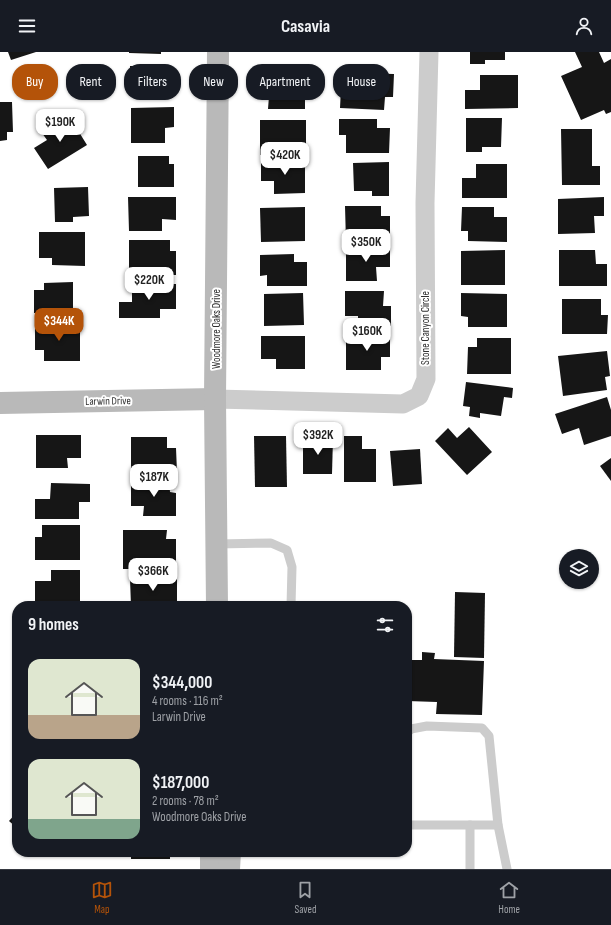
<!DOCTYPE html>
<html lang="en">
<head>
<meta charset="utf-8">
<style>
  body { margin:0; font-family:"Sofia Sans Condensed",sans-serif; background:#242831; color:#f1f3f6; height:100vh; display:flex; flex-direction:column; font-size:15px; white-space:nowrap }
  * { box-sizing:border-box; margin:0 }
  p { font-size:13px; color:#9ea1a6 }
  .icon { flex:none; width:22px; height:22px; fill:none; stroke:currentColor; stroke-width:2; stroke-linecap:round; stroke-linejoin:round }
  .map { position:relative; flex:1; overflow:hidden }
  .drawer { position:absolute; left:12px; top:549px; width:400px; height:256px; display:flex; flex-direction:column; background:#171b24; border-radius:16px; box-shadow:0 1px 3px #0004 }
  .drawer>* { flex:none }
  .top-card { position:absolute; left:12px; top:12px; width:400px; height:36px; display:flex; gap:8px }
  .tools { position:absolute; left:559px; top:497px; display:grid; gap:8px }
  .tools a { display:grid; place-items:center; width:40px; height:40px; border-radius:50%; background:#171b24; box-shadow:0 1px 3px #0004; font-size:20px }
  .price { position:absolute; translate:-50% -34px; padding:0 9px; border-radius:8px; background:#fff; color:#222; font-size:13px; line-height:26px; filter:drop-shadow(0 1px 2px #0008) }
  .price::after { content:''; position:absolute; left:50%; top:24px; width:12px; height:9px; margin-left:-6px; background:inherit; clip-path:polygon(0 0,100% 0,50% 100%) }
  .price.current { background:#b45309; color:#fff }
  ul { padding:0; list-style:none }
  li { display:flex; align-items:center; gap:12px; height:100px; padding:0 16px }
  li span { display:grid; place-items:center; flex:none; width:112px; height:80px; border-radius:12px; color:#555 }
  li>.icon { margin-inline-start:auto }
  span .icon { width:48px; height:48px; fill:#fffc; stroke-width:1 }
  li b { font-size:17px }
  h2 { display:flex; justify-content:space-between; align-items:center; height:48px; padding:0 16px; font-size:17px }
  .chip { padding:0 14px; border-radius:16px; background:#171b24; box-shadow:0 1px 3px #0004; font-size:14px; line-height:36px }
  .chip.current { background:#b45309; color:#fff }
  header { display:flex; justify-content:space-between; align-items:center; height:52px; padding:0 16px; background:#171b24; font-size:18px; font-weight:700 }
  .tab-bar { display:flex; justify-content:space-around; align-items:center; height:56px; border-top:1px solid #363941; background:#171b24; font-size:11px; color:#9ea1a6 }
  .tab-bar a { display:grid; justify-items:center; gap:2px }
  .tab-bar .current { color:#b45309 }
  .map>svg:first-child { display:block }
  .building { fill:#161616 }
  .lines { fill:none; stroke-linecap:round; stroke-linejoin:round }
  .lane { stroke:#ccc; stroke-width:9 }
  .street { stroke:#ccc; stroke-width:19 }
  .secondary { stroke:#b9b9b9; stroke-width:22 }
  .labels { text-anchor:middle; dominant-baseline:central; stroke-width:4; stroke-linejoin:round; paint-order:stroke }
  .street-label { font-size:11px; fill:#2f2f2f; stroke:#fff }
</style>
</head>
<body>
<header><svg class="icon" aria-label="menu" viewBox="0 0 24 24"><path d="M4 6h16M4 12h16M4 18h16"/></svg>Casavia<svg class="icon" aria-label="person" viewBox="0 0 24 24"><circle cx="12" cy="8" r="4"/><path d="M4 21q1-7 8-7t8 7"/></svg></header>
<div class="map">
<svg width="611" height="817" viewBox="0 0 611 817">
  <rect width="100%" height="100%" fill="#fff"/>
  <g class="building">
    <polygon points="8,0 36,0 11,8"/>
    <polygon points="129,0 161,0 161,2 129,1"/>
    <polygon points="470,0 505,0 505,8 485,8 485,12 470,12"/>
    <polygon points="575,0 599,0 604,11 611,7 611,60 606,62 604,58 581,68 561,24 582,15"/>
    <polygon points="130,14 165,14 165,29 173,29 173,46 137,47 137,35 130,35"/>
    <polygon points="261,21 305,21 305,57 268,57 269,44 261,44"/>
    <polygon points="349,21 394,22 393,45 385,45 384,58 340,56 341,36 349,36"/>
    <polygon points="480,23 518,23 518,56 465,57 465,38 480,38"/>
    <polygon points="0,50 12,50 13,80 7,80 7,88 0,89"/>
    <polygon points="174,55 174,75 165,76 165,91 131,91 131,56"/>
    <polygon points="69,64 87,93 48,117 34,96 47,88 42,81"/>
    <polygon points="466,66 502,66 501,95 482,95 482,100 466,100"/>
    <polygon points="339,67 377,67 377,76 390,76 389,101 346,101 346,83 339,83"/>
    <polygon points="260,68 306,68 306,102 260,103"/>
    <polygon points="561,77 592,77 592,114 600,114 600,133 562,133"/>
    <polygon points="138,104 169,104 169,112 174,112 174,135 138,135"/>
    <polygon points="305,108 305,141 274,142 274,129 261,129 261,109"/>
    <polygon points="389,110 389,144 372,144 372,139 354,139 353,111"/>
    <polygon points="476,112 507,112 507,146 462,146 462,126 476,126"/>
    <polygon points="88,135 89,164 73,165 73,170 55,170 54,136"/>
    <polygon points="128,145 176,145 176,168 162,167 162,179 129,179"/>
    <polygon points="604,145 604,164 594,164 595,181 558,182 558,147"/>
    <polygon points="345,154 381,154 381,164 390,164 390,190 346,190"/>
    <polygon points="305,155 305,189 261,190 260,156"/>
    <polygon points="462,155 494,155 494,165 507,165 507,190 468,189 468,179 461,179"/>
    <polygon points="39,180 85,180 85,214 52,213 52,206 39,206"/>
    <polygon points="129,188 170,188 170,199 176,199 176,223 129,223"/>
    <polygon points="346,195 390,195 390,215 376,215 377,229 346,229"/>
    <polygon points="505,198 505,233 461,233 461,199"/>
    <polygon points="559,198 595,198 596,212 607,212 607,234 559,234"/>
    <polygon points="294,202 294,210 307,210 307,234 267,234 267,223 260,224 260,203"/>
    <polygon points="73,230 73,261 34,261 34,238 44,238 44,231"/>
    <polygon points="132,232 176,232 176,257 160,257 160,266 119,266 119,250 132,250"/>
    <polygon points="345,239 384,239 383,254 391,254 391,274 358,274 358,264 345,264"/>
    <polygon points="303,241 304,273 264,274 264,242"/>
    <polygon points="461,241 507,242 507,275 468,275 468,265 461,264"/>
    <polygon points="562,247 601,247 601,263 608,263 607,282 562,282"/>
    <polygon points="35,272 80,272 80,309 44,309 44,298 35,298"/>
    <polygon points="346,283 390,283 390,305 381,305 381,318 346,318"/>
    <polygon points="261,284 305,284 305,317 276,317 276,307 261,307"/>
    <polygon points="477,286 511,286 511,322 467,322 468,295 477,295"/>
    <polygon points="607,299 610,324 605,325 607,338 563,344 558,304"/>
    <polygon points="466,330 513,336 512,346 504,345 501,364 480,361 480,366 469,364 470,355 463,354"/>
    <polygon points="607,345 611,358 611,384 584,393 579,376 562,382 555,362"/>
    <polygon points="469,375 492,400 467,423 435,389 448,376 457,386"/>
    <polygon points="36,383 81,383 81,406 67,406 68,416 36,416"/>
    <polygon points="254,384 286,384 287,435 255,435"/>
    <polygon points="344,384 362,384 362,397 376,397 376,430 344,430"/>
    <polygon points="131,385 167,385 167,396 176,396 177,420 131,420"/>
    <polygon points="303,386 333,386 332,422 303,422"/>
    <polygon points="420,397 422,432 393,434 390,399"/>
    <polygon points="611,406 611,429 600,414"/>
    <polygon points="131,430 169,430 170,440 176,441 176,464 143,464 144,454 131,454"/>
    <polygon points="51,431 90,432 90,450 79,450 79,467 35,467 35,447 50,447"/>
    <polygon points="42,473 80,473 80,508 35,508 35,485 42,485"/>
    <polygon points="123,478 167,478 166,487 176,487 176,514 150,514 150,517 123,517"/>
    <polygon points="51,518 80,518 80,552 35,552 35,529 51,529"/>
    <polygon points="177,526 177,549 170,549 170,554 131,554 130,527"/>
    <polygon points="455,540 485,541 484,606 454,605"/>
    <polygon points="422,600 435,601 434,607 484,609 482,663 436,662 437,650 407,649 407,608 422,608"/>
    <polygon points="17,760 17,776 9,769"/>
    <rect x="131" y="800" width="39" height="7"/>
  </g>
  <g class="lines">
    <g class="lane">
      <polyline points="217,492 271,491 287,498 292,515 291,554"/>
      <polyline points="407,681 411,677 427,674 482,676 489,684 498,773 507,817"/>
      <polyline points="407,773 498,773"/>
      <polyline points="470,817 470,773"/>
    </g>
    <polyline class="street" points="215,347 403,352 419,344 426,327 425,151 429,0"/>
    <g class="secondary">
      <polyline points="0,351 215,347"/>
      <polyline points="217,554 215,347 218,0"/>
      <polyline points="211,817 211,800"/>
      <polyline points="229,817 230,800"/>
    </g>
  </g>
  <g class="labels">
    <g class="street-label">
      <text transform="translate(425 276) rotate(-90)">Stone Canyon Circle</text>
      <text transform="translate(216 277) rotate(-90)">Woodmore Oaks Drive</text>
      <text transform="translate(108 349) rotate(-1)">Larwin Drive</text>
    </g>
  </g>
</svg>
<div class="tools">
<a><svg class="icon" aria-label="layers" viewBox="0 0 24 24"><path d="M12 4l9 5-9 5-9-5zM3 14l9 5 9-5"/></svg></a>
</div>
<b class="price" style="left:60px;top:91px">$190K</b>
<b class="price" style="left:285px;top:124px">$420K</b>
<b class="price" style="left:366px;top:211px">$350K</b>
<b class="price" style="left:149px;top:249px">$220K</b>
<b class="price current" style="left:59px;top:290px">$344K</b>
<b class="price" style="left:367px;top:300px">$160K</b>
<b class="price" style="left:318px;top:404px">$392K</b>
<b class="price" style="left:154px;top:446px">$187K</b>
<b class="price" style="left:153px;top:540px">$366K</b>
<div class="top-card">
<a class="chip current">Buy</a>
<a class="chip">Rent</a>
<a class="chip">Filters</a>
<a class="chip">New</a>
<a class="chip">Apartment</a>
<a class="chip">House</a>
</div>
<section class="drawer">
<h2>9 homes<svg class="icon" aria-label="filters" viewBox="0 0 24 24"><path d="M4 7h16M4 17h16"/><circle cx="9" cy="7" r="2"/><circle cx="15" cy="17" r="2"/></svg></h2>
<ul>
<li><span style="background:linear-gradient(#dfe7d0 70%,#b9a48a 0)"><svg class="icon" aria-label="home" viewBox="0 0 24 24"><path d="M3 11l9-7 9 7M6 9v11h12V9"/></svg></span><div><b>$344,000</b><p>4 rooms · 116 m²</p><p>Larwin Drive</p></div></li>
<li><span style="background:linear-gradient(#dfe7d0 75%,#7fa58c 0)"><svg class="icon" aria-label="home" viewBox="0 0 24 24"><path d="M3 11l9-7 9 7M6 9v11h12V9"/></svg></span><div><b>$187,000</b><p>2 rooms · 78 m²</p><p>Woodmore Oaks Drive</p></div></li>
</ul>
</section>
</div>
<nav class="tab-bar">
<a class="current"><svg class="icon" aria-label="map" viewBox="0 0 24 24"><path d="M3 6l6-2 6 2 6-2v14l-6 2-6-2-6 2zM9 4v14M15 6v14"/></svg>Map</a>
<a><svg class="icon" aria-label="saved" viewBox="0 0 24 24"><path d="M7 4h10v16l-5-4-5 4z"/></svg>Saved</a>
<a><svg class="icon" aria-label="home" viewBox="0 0 24 24"><path d="M3 11l9-7 9 7M6 9v11h12V9"/></svg>Home</a>
</nav>
</body>
</html>
